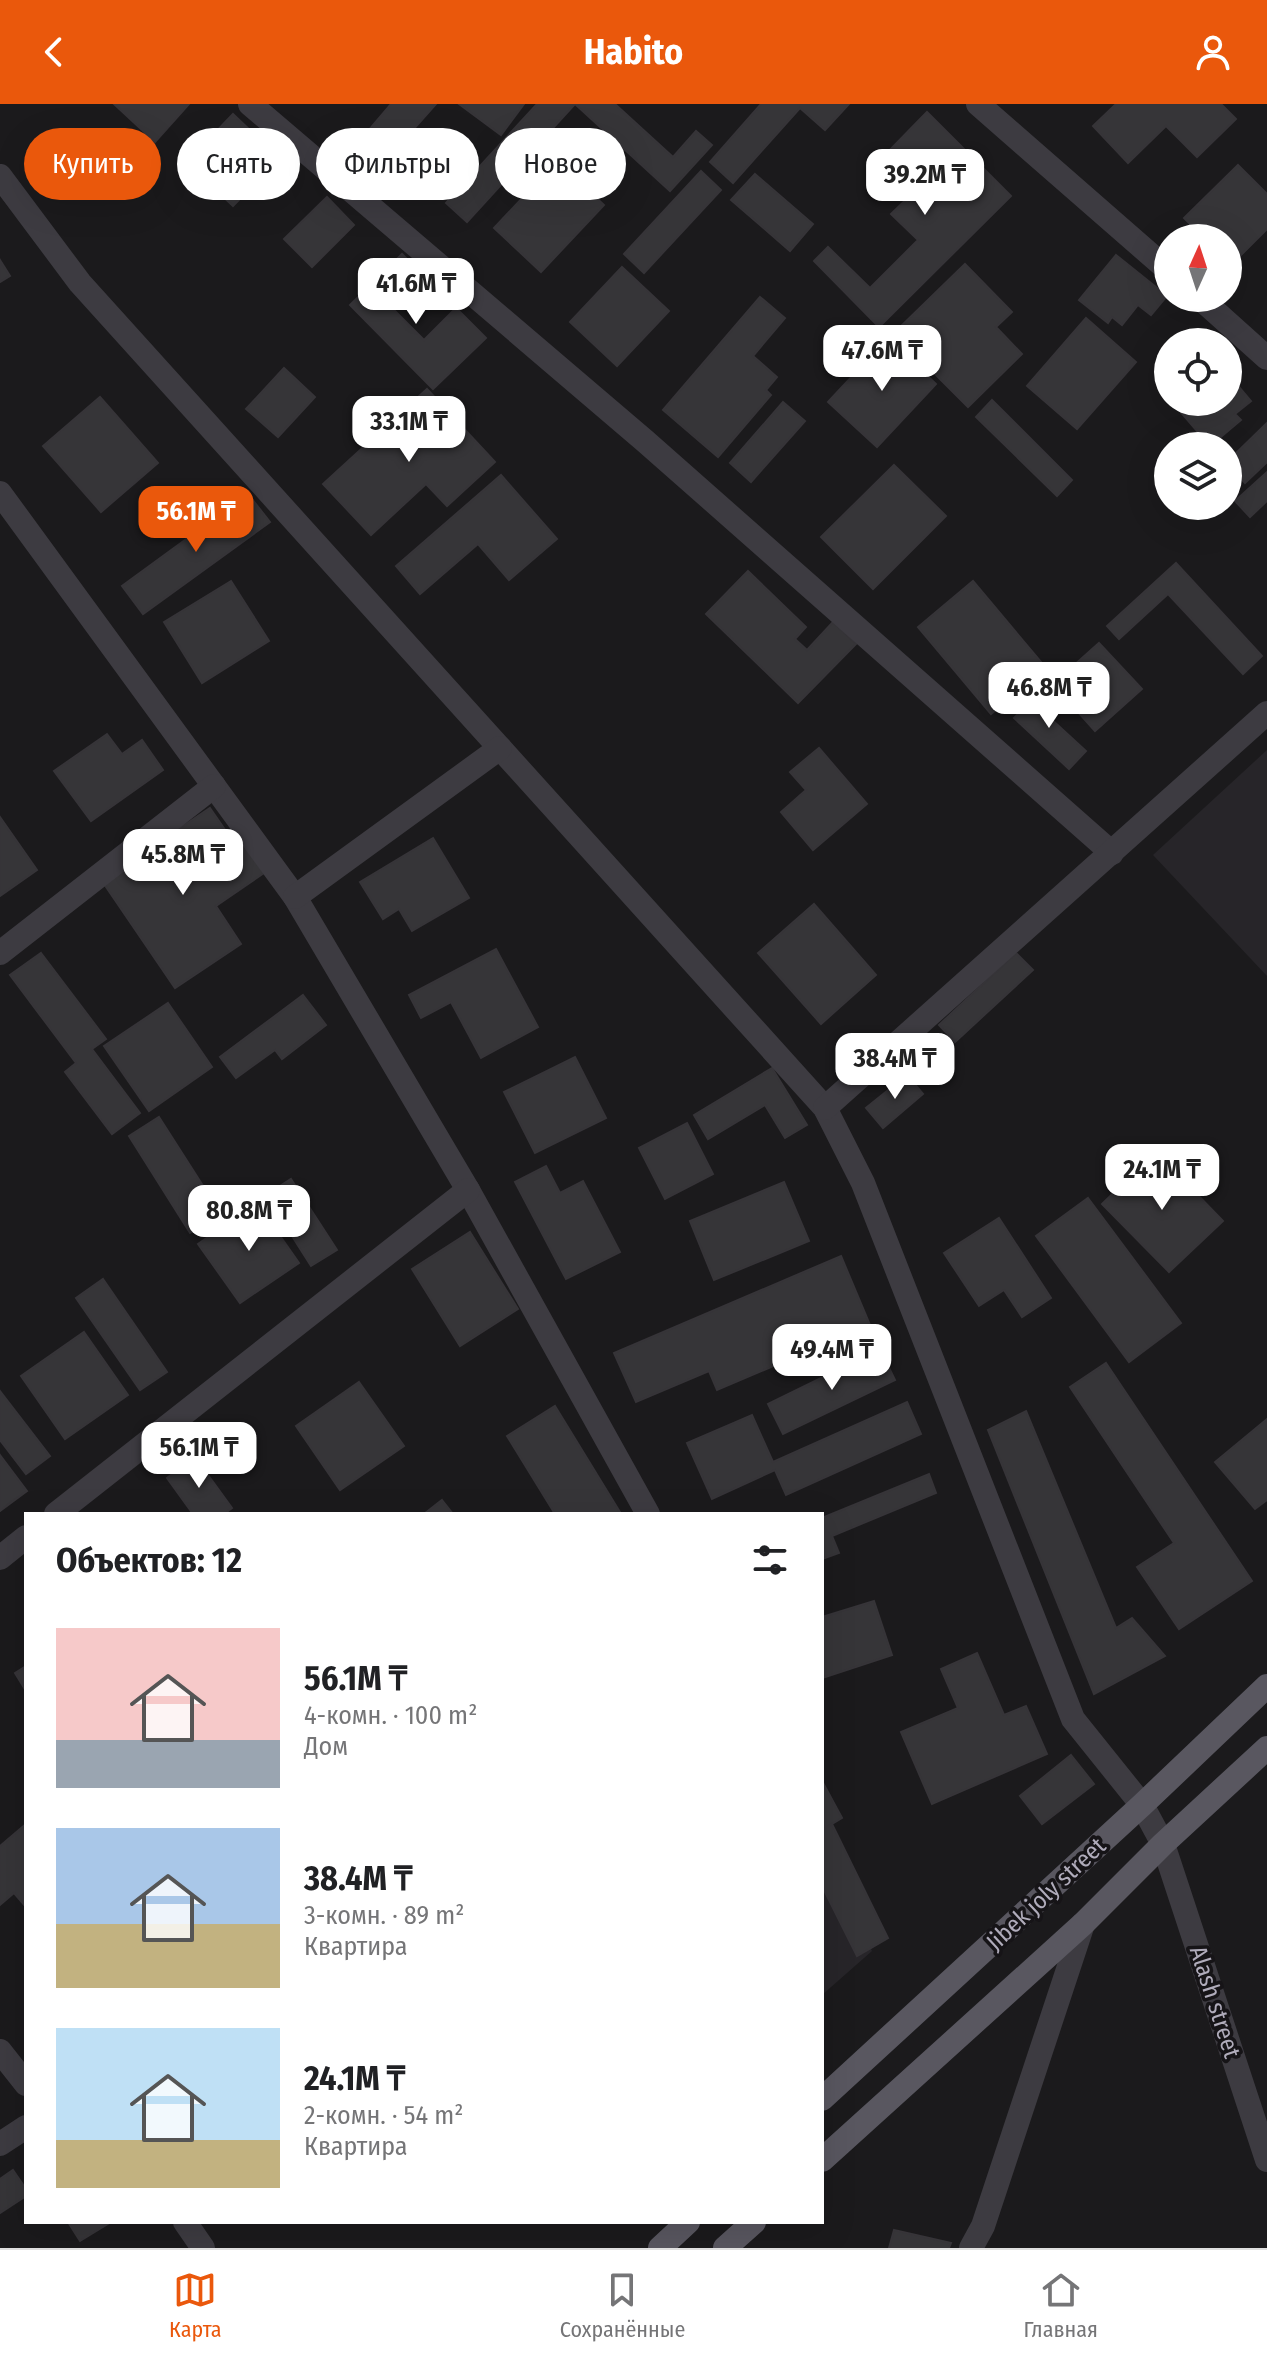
<!DOCTYPE html>
<html lang="ru">
<head>
<meta charset="utf-8">
<style>
  body { margin:0; font-family:"Fira Sans Condensed",sans-serif; background:#f6f6f6; color:#202124; height:100vh; display:flex; flex-direction:column; font-size:30px; white-space:nowrap }
  * { box-sizing:border-box; margin:0 }
  p { font-size:26px; color:#757577 }
  .icon { flex:none; width:44px; height:44px; fill:none; stroke:currentColor; stroke-width:2; stroke-linecap:round; stroke-linejoin:round }
  .map { position:relative; flex:1; overflow:hidden }
  .details { position:absolute; left:24px; top:1408px; width:800px; height:712px; display:flex; flex-direction:column; background:#fff; border-radius:0px; box-shadow:0 8px 32px #0002 }
  .details>* { flex:none }
  .banner { position:absolute; left:24px; top:24px; width:800px; height:72px; display:flex; gap:16px }
  .needle { width:52px; rotate:3deg }
  .fabs { position:absolute; left:1154px; top:120px; display:grid; gap:16px }
  .fabs a { display:grid; place-items:center; width:88px; height:88px; border-radius:50%; background:#fff; box-shadow:0 8px 32px #0002; font-size:40px }
  .price { position:absolute; translate:-50% -68px; padding:0 18px; border-radius:16px; background:#fff; color:#222; font-size:26px; line-height:52px; filter:drop-shadow(0 2px 4px #0008) }
  .price::after { content:''; position:absolute; left:50%; top:48px; width:24px; height:18px; margin-left:-12px; background:inherit; clip-path:polygon(0 0,100% 0,50% 100%) }
  .price.selected { background:#ea580c; color:#fff }
  ul { padding:0; list-style:none }
  li { display:flex; align-items:center; gap:24px; height:200px; padding:0 32px }
  li span { display:grid; place-items:center; flex:none; width:224px; height:160px; border-radius:0px; color:#555 }
  li>.icon { margin-inline-start:auto }
  span .icon { width:96px; height:96px; fill:#fffc; stroke-width:1 }
  li b { font-size:34px }
  h2 { display:flex; justify-content:space-between; align-items:center; height:96px; padding:0 32px; font-size:34px }
  .pill { padding:0 28px; border-radius:36px; background:#fff; box-shadow:0 8px 32px #0002; font-size:28px; line-height:72px }
  .pill.selected { background:#ea580c; color:#fff }
  header { display:flex; justify-content:space-between; align-items:center; height:104px; padding:0 32px; background:#ea580c; color:#fff; font-size:36px; font-weight:700 }
  .tabs { display:flex; justify-content:space-around; align-items:center; height:112px; border-top:2px solid #e0e0e0; background:#fff; font-size:22px; color:#757577 }
  .tabs a { display:grid; justify-items:center; gap:4px }
  .tabs .selected { color:#ea580c }
  .map>svg:first-child { display:block }
  .built { fill:#272529 }
  .building { fill:#363538; stroke:#363438; stroke-width:2 }
  .lines { fill:none; stroke-linecap:round; stroke-linejoin:round }
  .minor { stroke:#3d3b41; stroke-width:24 }
  .major { stroke:#595760; stroke-width:24 }
  .labels { text-anchor:middle; dominant-baseline:central; stroke-width:7; stroke-linejoin:round; paint-order:stroke }
  .street-label { font-size:24px; fill:#b0acbb; stroke:#161417 }
</style>
</head>
<body>
<header><svg class="icon" aria-label="back" viewBox="0 0 24 24"><path d="M15 5l-7 7 7 7"/></svg>Habito<svg class="icon" aria-label="person" viewBox="0 0 24 24"><circle cx="12" cy="8" r="4"/><path d="M4 21q1-7 8-7t8 7"/></svg></header>
<div class="map">
<svg width="1267" height="2144" viewBox="0 0 1267 2144">
  <rect width="100%" height="100%" fill="#1b1a1c"/>
  <g class="built">
    <polygon points="1267,646 1267,872 1153,751"/>
    <polygon points="822,1733 872,1847 822,1891"/>
  </g>
  <g class="building">
    <polygon points="114,0 189,0 155,38"/>
    <polygon points="391,0 436,0 387,55 363,33"/>
    <polygon points="459,0 524,0 501,31"/>
    <polygon points="537,0 615,0 673,53 696,27 712,41 670,87 575,0 467,118 446,99"/>
    <polygon points="761,0 849,0 825,26 800,4 733,79 710,58"/>
    <polygon points="1116,0 1221,0 1236,15 1197,53 1166,22 1128,59 1093,22"/>
    <polygon points="927,8 1011,92 879,223 814,157 828,143 870,184 918,136 891,110 917,85 884,52"/>
    <polygon points="233,10 279,54 233,102 187,58"/>
    <polygon points="557,57 604,101 541,168 494,124"/>
    <polygon points="1238,61 1267,90 1267,125 1231,161 1228,158 1228,134 1204,134 1184,114"/>
    <polygon points="701,67 721,86 644,169 624,150"/>
    <polygon points="755,70 813,120 790,147 731,96"/>
    <polygon points="327,93 354,121 312,163 284,135"/>
    <polygon points="402,150 423,171 391,203 424,236 456,204 486,234 433,285 350,201"/>
    <polygon points="1116,151 1167,192 1151,211 1138,201 1122,221 1112,213 1108,219 1079,196"/>
    <polygon points="0,156 10,172 0,178"/>
    <polygon points="965,160 1012,208 996,223 1022,250 968,303 894,229"/>
    <polygon points="622,163 669,207 617,262 570,218"/>
    <polygon points="760,193 785,214 753,252 777,273 766,286 771,291 718,353 663,306"/>
    <polygon points="1086,214 1136,258 1077,325 1027,282"/>
    <polygon points="888,234 936,280 877,343 828,298"/>
    <polygon points="284,264 315,293 278,333 246,305"/>
    <polygon points="1228,270 1251,297 1235,310 1241,316 1210,342 1172,298 1228,298"/>
    <polygon points="427,285 495,358 447,402 426,380 371,431 323,380"/>
    <polygon points="100,293 158,359 101,408 43,342"/>
    <polygon points="992,296 1072,376 1057,392 976,313"/>
    <polygon points="783,298 805,317 751,378 730,359"/>
    <polygon points="1267,319 1267,358 1245,379 1228,361 1228,357"/>
    <polygon points="894,361 946,412 873,485 821,433"/>
    <polygon points="1267,368 1267,397 1250,413 1235,397"/>
    <polygon points="501,371 557,435 509,476 478,440 420,490 396,462"/>
    <polygon points="248,390 270,418 143,510 122,482"/>
    <polygon points="1176,459 1262,552 1243,570 1168,490 1119,535 1107,522"/>
    <polygon points="748,467 806,523 795,535 807,546 833,518 856,540 798,599 706,510"/>
    <polygon points="231,477 269,537 202,579 164,518"/>
    <polygon points="973,477 1046,564 991,610 918,523"/>
    <polygon points="1099,539 1142,585 1095,627 1053,580"/>
    <polygon points="1040,587 1059,604 1050,614 1086,647 1069,665 1014,614"/>
    <polygon points="107,630 122,650 142,636 163,666 91,717 54,667"/>
    <polygon points="819,644 867,700 813,746 781,708 806,686 790,668"/>
    <polygon points="210,704 230,733 195,758 204,771 246,742 264,769 216,802 241,840 175,884 102,777"/>
    <polygon points="0,713 37,766 0,792"/>
    <polygon points="433,734 469,794 412,827 399,805 383,815 360,778"/>
    <polygon points="814,800 876,871 821,920 758,849"/>
    <polygon points="496,845 538,923 481,954 451,898 421,914 409,891"/>
    <polygon points="41,849 106,935 92,945 140,1009 112,1030 65,968 76,959 10,871"/>
    <polygon points="1016,849 1033,866 955,938 939,921"/>
    <polygon points="303,891 326,921 282,955 275,946 236,974 220,953"/>
    <polygon points="168,899 212,963 149,1007 104,942"/>
    <polygon points="575,953 606,1014 535,1049 504,988"/>
    <polygon points="772,964 807,1021 785,1034 765,1001 708,1035 694,1011"/>
    <polygon points="907,971 923,990 883,1024 866,1004"/>
    <polygon points="159,1013 221,1110 190,1129 129,1032"/>
    <polygon points="687,1019 713,1070 665,1095 639,1044"/>
    <polygon points="1156,1048 1223,1117 1169,1168 1102,1100"/>
    <polygon points="546,1062 560,1089 583,1077 620,1148 566,1175 515,1078"/>
    <polygon points="291,1075 337,1146 311,1162 266,1091"/>
    <polygon points="784,1078 809,1137 714,1176 690,1117"/>
    <polygon points="1088,1094 1181,1219 1129,1258 1036,1132"/>
    <polygon points="257,1099 299,1159 240,1199 198,1140"/>
    <polygon points="999,1114 1051,1194 1022,1213 1004,1186 979,1202 944,1149"/>
    <polygon points="470,1128 518,1205 460,1242 412,1165"/>
    <polygon points="841,1152 870,1221 717,1286 709,1267 636,1298 614,1249"/>
    <polygon points="103,1175 167,1268 140,1286 76,1194"/>
    <polygon points="84,1228 128,1291 65,1335 21,1272"/>
    <polygon points="880,1245 895,1276 783,1330 768,1300"/>
    <polygon points="1106,1259 1252,1477 1179,1525 1137,1463 1174,1439 1070,1283"/>
    <polygon points="359,1278 404,1342 340,1386 296,1322"/>
    <polygon points="0,1287 50,1352 26,1370 0,1336"/>
    <polygon points="907,1298 921,1330 786,1391 775,1366 712,1395 687,1339 752,1311 773,1358"/>
    <polygon points="555,1302 620,1408 618,1410 555,1410 507,1332"/>
    <polygon points="1026,1307 1116,1524 1132,1514 1165,1552 1094,1590 988,1326"/>
    <polygon points="1267,1315 1267,1396 1255,1405 1215,1358"/>
    <polygon points="0,1351 27,1387 0,1407"/>
    <polygon points="195,1353 232,1404 224,1410 193,1410 167,1374"/>
    <polygon points="929,1370 936,1389 832,1432 839,1449 822,1455 822,1414"/>
    <polygon points="442,1396 453,1410 424,1410"/>
    <polygon points="874,1497 892,1551 822,1574 822,1513"/>
    <polygon points="977,1549 1004,1611 1026,1602 1047,1650 932,1700 901,1628 958,1604 941,1565"/>
    <polygon points="26,1562 26,1587 15,1569"/>
    <polygon points="1071,1651 1094,1680 1042,1720 1020,1692"/>
    <polygon points="822,1677 842,1714 822,1726"/>
    <polygon points="26,1720 26,1803 14,1789 0,1801 0,1742"/>
    <polygon points="832,1720 888,1834 857,1852 822,1782 822,1726"/>
    <polygon points="13,2066 26,2085 26,2092 0,2109 0,2075"/>
    <polygon points="68,2118 111,2118 80,2137"/>
    <polygon points="894,2126 951,2139 949,2144 889,2144"/>
  </g>
  <g class="lines">
    <g class="minor">
      <polyline points="250,0 645,337 1112,749"/>
      <polyline points="978,0 1168,166"/>
      <polyline points="0,72 80,179 825,1004 863,1079 1073,1615 1142,1701 1163,1740 1267,2056"/>
      <polyline points="1200,194 1267,254"/>
      <polyline points="0,389 295,793 468,1086 648,1410"/>
      <polyline points="295,793 500,644"/>
      <polyline points="0,849 214,682"/>
      <polyline points="825,1004 1267,609"/>
      <polyline points="56,1410 468,1086"/>
      <polyline points="0,1454 26,1433"/>
      <polyline points="0,1947 26,1980"/>
      <polyline points="0,2040 26,2023"/>
      <polyline points="185,2118 203,2144"/>
      <polyline points="971,2144 983,2122 1083,1820"/>
    </g>
    <g class="major">
      <polyline points="822,1995 1142,1701 1267,1582"/>
      <polyline points="822,2056 1083,1820 1163,1740 1267,1644"/>
      <polyline points="660,2144 688,2118"/>
      <polyline points="725,2144 754,2118"/>
    </g>
  </g>
  <g class="labels">
    <g class="street-label">
      <text transform="translate(1046 1790) rotate(-43)">Jibek joly street</text>
      <text transform="translate(1215 1898) rotate(72)">Alash street</text>
    </g>
  </g>
</svg>
<div class="fabs">
<a><svg class="needle" viewBox="-14 -14 28 28"><path d="M0-13l5 13h-10z" fill="#e53935"/><path d="M0 13l5-13h-10z" fill="#757577"/></svg></a>
<a><svg class="icon" aria-label="locate" viewBox="0 0 24 24"><circle cx="12" cy="12" r="6"/><path d="M12 2v4M12 18v4M2 12h4M18 12h4"/></svg></a>
<a><svg class="icon" aria-label="layers" viewBox="0 0 24 24"><path d="M12 4l9 5-9 5-9-5zM3 14l9 5 9-5"/></svg></a>
</div>
<b class="price" style="left:925px;top:113px">39.2M ₸</b>
<b class="price" style="left:416px;top:222px">41.6M ₸</b>
<b class="price" style="left:882px;top:289px">47.6M ₸</b>
<b class="price" style="left:409px;top:360px">33.1M ₸</b>
<b class="price selected" style="left:196px;top:450px">56.1M ₸</b>
<b class="price" style="left:1049px;top:626px">46.8M ₸</b>
<b class="price" style="left:183px;top:793px">45.8M ₸</b>
<b class="price" style="left:895px;top:997px">38.4M ₸</b>
<b class="price" style="left:1162px;top:1108px">24.1M ₸</b>
<b class="price" style="left:249px;top:1149px">80.8M ₸</b>
<b class="price" style="left:832px;top:1288px">49.4M ₸</b>
<b class="price" style="left:199px;top:1386px">56.1M ₸</b>
<div class="banner">
<a class="pill selected">Купить</a>
<a class="pill">Снять</a>
<a class="pill">Фильтры</a>
<a class="pill">Новое</a>
</div>
<section class="details">
<h2>Объектов: 12<svg class="icon" aria-label="filters" viewBox="0 0 24 24"><path d="M4 7h16M4 17h16"/><circle cx="9" cy="7" r="2"/><circle cx="15" cy="17" r="2"/></svg></h2>
<ul>
<li><span style="background:linear-gradient(#f6c9c9 70%,#9aa5b1 0)"><svg class="icon" aria-label="home" viewBox="0 0 24 24"><path d="M3 11l9-7 9 7M6 9v11h12V9"/></svg></span><div><b>56.1M ₸</b><p>4-комн. · 100 m²</p><p>Дом</p></div></li>
<li><span style="background:linear-gradient(#a9c7e8 60%,#c2b280 0)"><svg class="icon" aria-label="home" viewBox="0 0 24 24"><path d="M3 11l9-7 9 7M6 9v11h12V9"/></svg></span><div><b>38.4M ₸</b><p>3-комн. · 89 m²</p><p>Квартира</p></div></li>
<li><span style="background:linear-gradient(#bfe0f5 70%,#c2b280 0)"><svg class="icon" aria-label="home" viewBox="0 0 24 24"><path d="M3 11l9-7 9 7M6 9v11h12V9"/></svg></span><div><b>24.1M ₸</b><p>2-комн. · 54 m²</p><p>Квартира</p></div></li>
</ul>
</section>
</div>
<nav class="tabs">
<a class="selected"><svg class="icon" aria-label="map" viewBox="0 0 24 24"><path d="M3 6l6-2 6 2 6-2v14l-6 2-6-2-6 2zM9 4v14M15 6v14"/></svg>Карта</a>
<a><svg class="icon" aria-label="saved" viewBox="0 0 24 24"><path d="M7 4h10v16l-5-4-5 4z"/></svg>Сохранённые</a>
<a><svg class="icon" aria-label="home" viewBox="0 0 24 24"><path d="M3 11l9-7 9 7M6 9v11h12V9"/></svg>Главная</a>
</nav>
</body>
</html>
